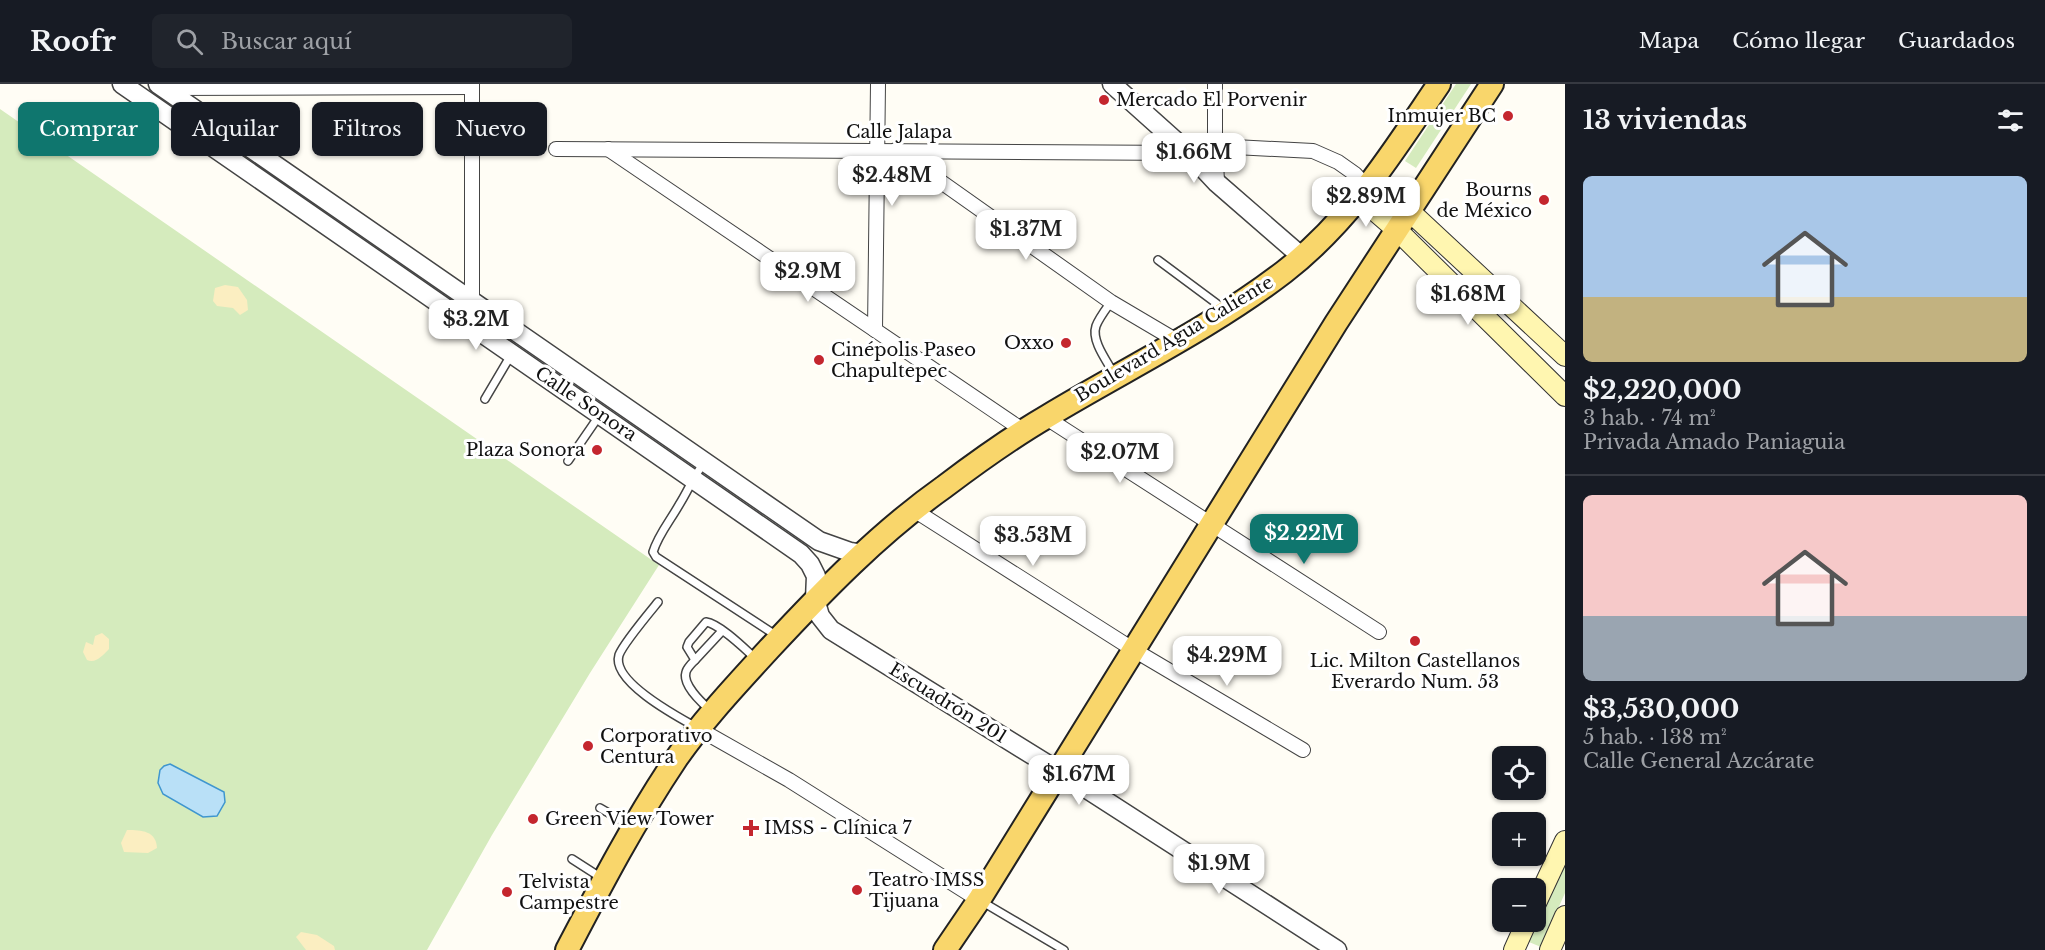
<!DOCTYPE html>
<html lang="es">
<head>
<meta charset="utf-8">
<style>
  body { margin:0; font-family:"Libre Baskerville",serif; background:#20242c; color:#f1f3f6; height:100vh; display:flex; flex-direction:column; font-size:22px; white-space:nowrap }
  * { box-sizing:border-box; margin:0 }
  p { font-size:20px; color:#9ea1a6 }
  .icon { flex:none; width:33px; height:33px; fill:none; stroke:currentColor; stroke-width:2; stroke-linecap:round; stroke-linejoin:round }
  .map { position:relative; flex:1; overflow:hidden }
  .drawer { display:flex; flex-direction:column; background:#171b24; width:480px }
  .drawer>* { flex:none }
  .guide { position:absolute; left:18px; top:18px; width:570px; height:54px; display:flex; gap:12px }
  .buttons { position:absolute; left:1492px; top:662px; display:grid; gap:12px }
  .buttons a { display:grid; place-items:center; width:54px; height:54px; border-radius:9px; background:#171b24; box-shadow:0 2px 4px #0004; font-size:30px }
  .price { position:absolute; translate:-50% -51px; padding:0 14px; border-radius:12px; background:#fff; color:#222; font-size:20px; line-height:39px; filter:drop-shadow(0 2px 3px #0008) }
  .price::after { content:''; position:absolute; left:50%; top:36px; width:18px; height:14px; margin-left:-9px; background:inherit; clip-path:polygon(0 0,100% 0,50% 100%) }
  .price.active { background:#0f766e; color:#fff }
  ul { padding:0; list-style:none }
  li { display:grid; align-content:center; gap:12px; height:318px; padding:0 18px }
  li+li { border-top:2px solid #363941 }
  li span { display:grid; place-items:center; height:186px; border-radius:9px; color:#555 }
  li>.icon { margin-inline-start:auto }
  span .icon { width:108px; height:108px; fill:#fffc; stroke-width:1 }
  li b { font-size:26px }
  h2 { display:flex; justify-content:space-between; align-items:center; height:72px; padding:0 18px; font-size:26px }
  .pill { padding:0 21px; border-radius:9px; background:#171b24; box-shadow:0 2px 4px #0004; font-size:21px; line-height:54px }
  .pill.active { background:#0f766e; color:#fff }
  header { display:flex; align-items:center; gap:36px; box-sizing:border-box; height:84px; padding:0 30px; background:#171b24; border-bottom:2px solid #363941 }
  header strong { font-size:28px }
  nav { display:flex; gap:33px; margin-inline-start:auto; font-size:21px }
  .search { width:420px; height:54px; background:#20242c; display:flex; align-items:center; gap:15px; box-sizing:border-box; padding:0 21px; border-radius:9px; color:#9ea1a6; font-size:22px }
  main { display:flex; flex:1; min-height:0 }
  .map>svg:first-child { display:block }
  .green { fill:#d5ebbd }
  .sand { fill:#fbeec1 }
  .water { fill:#b9e0f7; stroke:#3f96cf; stroke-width:1.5 }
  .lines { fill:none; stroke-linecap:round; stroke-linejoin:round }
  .service-casing { stroke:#444; stroke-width:10 }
  .minor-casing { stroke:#444; stroke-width:16 }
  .tertiary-casing { stroke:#444; stroke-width:21 }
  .secondary-casing { stroke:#333; stroke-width:22 }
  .primary-casing { stroke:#222; stroke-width:26 }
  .service { stroke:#fff; stroke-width:7 }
  .minor { stroke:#fff; stroke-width:14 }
  .tertiary { stroke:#fff; stroke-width:18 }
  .secondary { stroke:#fff6b0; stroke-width:20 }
  .primary { stroke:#f9d66b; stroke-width:22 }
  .poi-dot { fill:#c4262e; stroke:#fff; stroke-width:2 }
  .labels { text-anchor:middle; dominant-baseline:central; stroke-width:6; stroke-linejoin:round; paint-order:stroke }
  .poi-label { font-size:18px; fill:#111; stroke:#fff; text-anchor:start }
  .street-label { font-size:18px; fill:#111; stroke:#fff }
</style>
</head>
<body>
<header>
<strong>Roofr</strong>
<div class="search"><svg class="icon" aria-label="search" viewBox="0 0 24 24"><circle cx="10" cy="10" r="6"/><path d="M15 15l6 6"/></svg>Buscar aquí</div>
<nav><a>Mapa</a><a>Cómo llegar</a><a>Guardados</a></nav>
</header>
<main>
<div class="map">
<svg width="1565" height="866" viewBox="0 0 1565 866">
  <rect width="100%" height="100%" fill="#fffdf5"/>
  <g class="green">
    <polygon points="1456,0 1471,0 1416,84 1405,77"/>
    <polygon points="0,25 659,481 590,589 492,751 427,866 0,866"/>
    <polygon points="1565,778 1565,809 1541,863 1529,858"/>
  </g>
  <g class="sand">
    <polygon points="225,201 238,203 247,216 248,226 240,231 233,224 217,222 213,217 215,204"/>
    <path d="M102,549L109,555V565C103,571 96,580 87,576L83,568L86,558L93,561L95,552Z"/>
    <path d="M127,746C142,746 156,747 157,764L148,769L124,768L121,759Z"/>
    <polygon points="301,848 317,851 334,862 335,866 306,866 296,853"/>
  </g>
  <polygon class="water" points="170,680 224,708 225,718 217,732 203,733 163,710 158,699 160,686 164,682"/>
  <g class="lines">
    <defs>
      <g id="service">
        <polyline points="1158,176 1224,225"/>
        <path d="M1111,218C1106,225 1099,234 1096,242C1091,257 1107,277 1114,290"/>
        <polyline points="485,315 511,271"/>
        <polyline points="568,377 599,332"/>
        <path d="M704,379C693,393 688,407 679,421C670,437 658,451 653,468L656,473L777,552"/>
        <path d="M658,518C649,529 623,560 619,571C611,597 676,632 696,643"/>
        <path d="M722,547L695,576L687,563L689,558L706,538C720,540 745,565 756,575"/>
        <path d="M695,576C692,579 687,584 686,588C682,600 701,618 709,625"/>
        <polyline points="600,724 631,742"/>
        <polyline points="572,775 600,793"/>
        <polyline points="981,817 1064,866"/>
      </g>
      <g id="minor">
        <polyline points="1215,0 1215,52 1217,99"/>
        <polyline points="164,4 472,3"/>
        <polyline points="1216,62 1313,67 1338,78 1355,90 1368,104"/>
        <polyline points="556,65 1189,69"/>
        <polyline points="608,65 1024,347"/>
        <polyline points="896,66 1111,218 1177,257"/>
        <polyline points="461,235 472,217 472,0"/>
        <polyline points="875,246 878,0"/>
        <polyline points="1045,333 1379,548"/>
        <polyline points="914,426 1134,566 1303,666"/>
        <polyline points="699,645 789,696 979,816"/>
      </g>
      <g id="tertiary">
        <polyline points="122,0 801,470 810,480 816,492 815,515 820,532 831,546 1084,703 1337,866"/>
        <polyline points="158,0 819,457 850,468 863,470"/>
        <polyline points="1112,0 1189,69 1217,99 1301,172"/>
      </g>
      <g id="secondary">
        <polyline points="1375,95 1565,272"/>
        <polyline points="1360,114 1397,146 1565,312"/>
        <polyline points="1536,819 1565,757"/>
        <polyline points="1514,866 1527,837"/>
        <polyline points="1550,866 1565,832"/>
      </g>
      <g id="primary">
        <path d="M567,866C601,801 635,736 676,675C703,636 737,600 769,565C823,507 879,449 944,403C977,378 1012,353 1048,332C1126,285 1211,244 1284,188C1351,136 1392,69 1439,0"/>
        <polyline points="945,866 979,816 1336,239 1492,0"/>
      </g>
    </defs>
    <use href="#service" class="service-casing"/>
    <use href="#minor" class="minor-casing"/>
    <use href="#tertiary" class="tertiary-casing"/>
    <use href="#secondary" class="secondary-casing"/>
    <use href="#primary" class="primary-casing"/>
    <use href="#service" class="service"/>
    <use href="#minor" class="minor"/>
    <use href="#tertiary" class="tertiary"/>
    <use href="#secondary" class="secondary"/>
    <use href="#primary" class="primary"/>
  </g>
  <g class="poi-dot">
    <circle cx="1104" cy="16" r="6"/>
    <circle cx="1508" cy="32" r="6"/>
    <circle cx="1544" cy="116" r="6"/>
    <circle cx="1066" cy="259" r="6"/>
    <circle cx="819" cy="276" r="6"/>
    <circle cx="597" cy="366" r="6"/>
    <circle cx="1415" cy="557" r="6"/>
    <circle cx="588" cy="662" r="6"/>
    <circle cx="533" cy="735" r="6"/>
    <path d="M748 735h6v6h6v6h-6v6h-6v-6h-6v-6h6z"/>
    <circle cx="857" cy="806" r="6"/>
    <circle cx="507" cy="808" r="6"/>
  </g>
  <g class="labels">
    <g class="poi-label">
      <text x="1116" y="16">Mercado El Porvenir</text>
      <text x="1496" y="32" text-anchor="end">Inmujer BC</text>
      <text x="1532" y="106" text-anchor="end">Bourns<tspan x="1532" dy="21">de México</tspan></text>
      <text x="1054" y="259" text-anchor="end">Oxxo</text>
      <text x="831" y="266">Cinépolis Paseo<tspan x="831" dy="21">Chapultepec</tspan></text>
      <text x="585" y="366" text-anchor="end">Plaza Sonora</text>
      <text x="1415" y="577" text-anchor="middle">Lic. Milton Castellanos<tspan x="1415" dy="21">Everardo Num. 53</tspan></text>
      <text x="600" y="652">Corporativo<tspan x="600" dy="21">Centura</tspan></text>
      <text x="545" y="735">Green View Tower</text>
      <text x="764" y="744">IMSS - Clínica 7</text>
      <text x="869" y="796">Teatro IMSS<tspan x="869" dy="21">Tijuana</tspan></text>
      <text x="519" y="798">Telvista<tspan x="519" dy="21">Campestre</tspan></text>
    </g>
    <g class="street-label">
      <text x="899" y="48">Calle Jalapa</text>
      <text transform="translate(1174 255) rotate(-31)">Boulevard Agua Caliente</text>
      <text transform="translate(586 320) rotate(34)">Calle Sonora</text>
      <text transform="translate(948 619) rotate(32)">Escuadrón 201</text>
    </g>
  </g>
</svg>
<div class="buttons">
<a><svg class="icon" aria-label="locate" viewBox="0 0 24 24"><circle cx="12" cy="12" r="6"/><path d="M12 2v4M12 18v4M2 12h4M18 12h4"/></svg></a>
<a>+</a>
<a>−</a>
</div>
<b class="price" style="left:1194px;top:100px">$1.66M</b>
<b class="price" style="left:892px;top:123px">$2.48M</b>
<b class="price" style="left:1366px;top:144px">$2.89M</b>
<b class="price" style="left:1026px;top:177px">$1.37M</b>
<b class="price" style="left:808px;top:219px">$2.9M</b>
<b class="price" style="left:1468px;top:242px">$1.68M</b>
<b class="price" style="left:476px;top:267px">$3.2M</b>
<b class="price" style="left:1120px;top:400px">$2.07M</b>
<b class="price active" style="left:1304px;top:481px">$2.22M</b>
<b class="price" style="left:1033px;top:483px">$3.53M</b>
<b class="price" style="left:1227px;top:603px">$4.29M</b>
<b class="price" style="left:1079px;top:722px">$1.67M</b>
<b class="price" style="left:1219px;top:811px">$1.9M</b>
<div class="guide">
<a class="pill active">Comprar</a>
<a class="pill">Alquilar</a>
<a class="pill">Filtros</a>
<a class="pill">Nuevo</a>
</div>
</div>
<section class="drawer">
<h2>13 viviendas<svg class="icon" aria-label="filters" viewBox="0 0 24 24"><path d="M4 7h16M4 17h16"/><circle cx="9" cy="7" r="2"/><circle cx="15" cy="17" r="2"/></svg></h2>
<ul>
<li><span style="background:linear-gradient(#a9c7e8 65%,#c2b280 0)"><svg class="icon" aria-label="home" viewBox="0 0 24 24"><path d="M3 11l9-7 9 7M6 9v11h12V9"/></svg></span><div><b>$2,220,000</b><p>3 hab. · 74 m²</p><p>Privada Amado Paniaguia</p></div></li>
<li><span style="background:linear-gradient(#f6c9c9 65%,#9aa5b1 0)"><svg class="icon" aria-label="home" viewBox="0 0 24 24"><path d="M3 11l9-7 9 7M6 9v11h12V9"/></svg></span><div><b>$3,530,000</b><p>5 hab. · 138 m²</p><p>Calle General Azcárate</p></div></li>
</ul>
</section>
</main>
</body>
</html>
